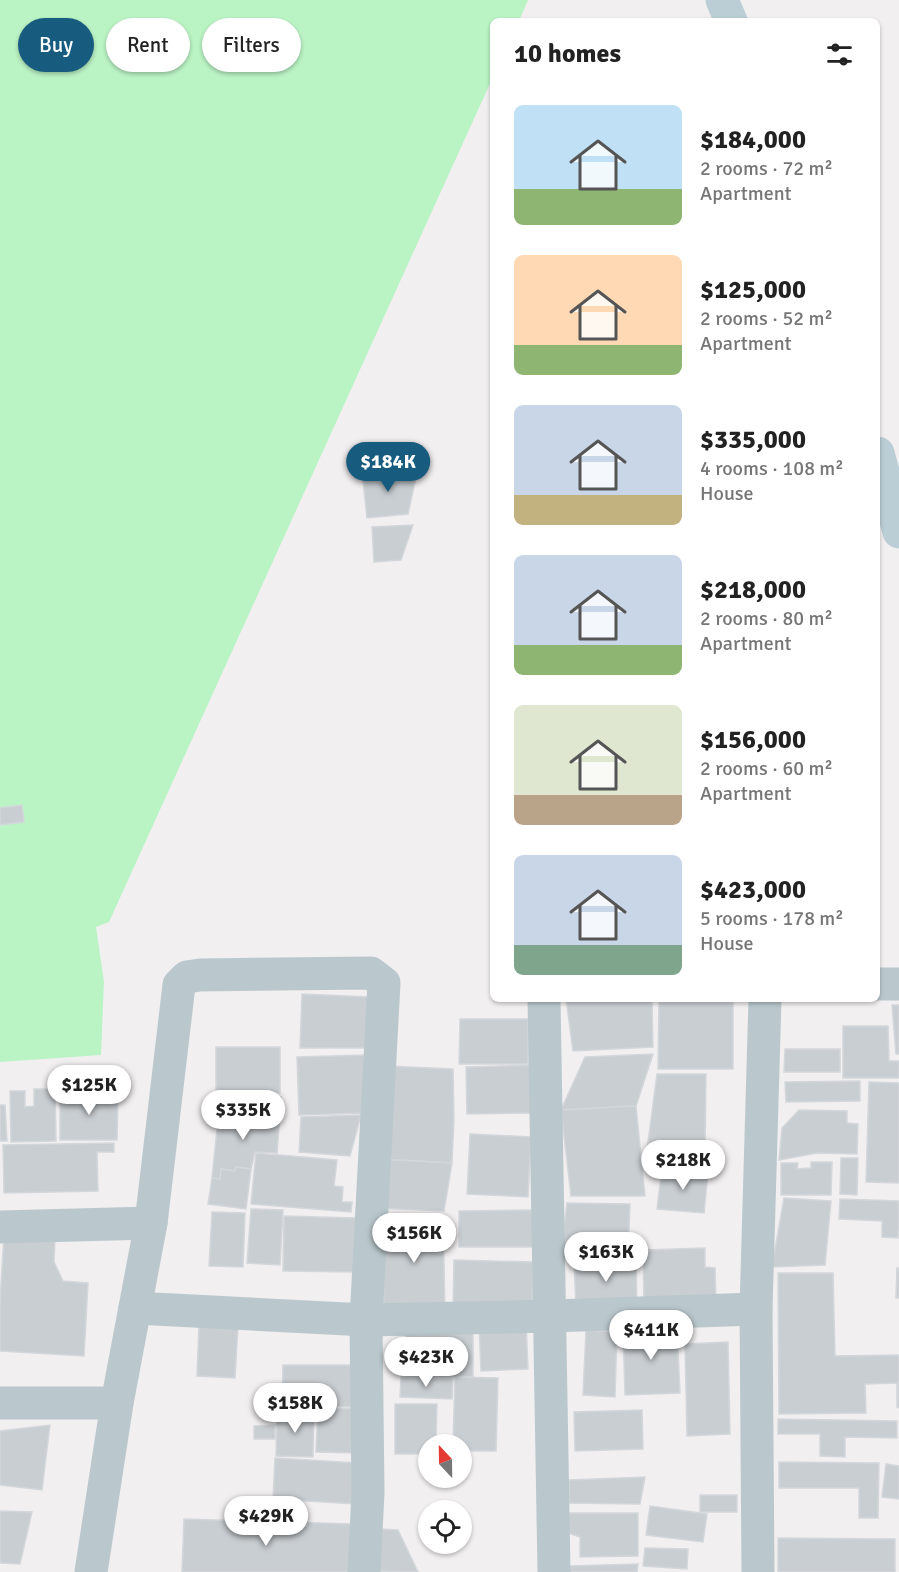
<!DOCTYPE html>
<html lang="en">
<head>
<meta charset="utf-8">
<style>
  body { margin:0; font-family:Signika,sans-serif; background:#f6f6f6; color:#222; height:100vh; display:flex; flex-direction:column; font-size:22px; white-space:nowrap }
  * { box-sizing:border-box; margin:0 }
  p { font-size:20px; color:#767676 }
  .icon { flex:none; width:33px; height:33px; fill:none; stroke:currentColor; stroke-width:2; stroke-linecap:round; stroke-linejoin:round }
  .map { position:relative; flex:1; overflow:hidden }
  .details { position:absolute; left:490px; top:18px; width:390px; height:984px; display:flex; flex-direction:column; background:#fff; border-radius:9px; box-shadow:0 2px 4px #0004 }
  .details>* { flex:none }
  .guide { position:absolute; left:18px; top:18px; width:382px; height:54px; display:flex; gap:12px }
  .needle { width:39px; rotate:338deg }
  .fabs { position:absolute; left:418px; top:1434px; display:grid; gap:12px }
  .fabs a { display:grid; place-items:center; width:54px; height:54px; border-radius:50%; background:#fff; box-shadow:0 2px 4px #0004; font-size:30px }
  .price { position:absolute; translate:-50% -51px; padding:0 14px; border-radius:21px; background:#fff; color:#222; font-size:20px; line-height:39px; filter:drop-shadow(0 2px 3px #0008) }
  .price::after { content:''; position:absolute; left:50%; top:36px; width:18px; height:14px; margin-left:-9px; background:inherit; clip-path:polygon(0 0,100% 0,50% 100%) }
  .price.selected { background:#175b7f; color:#fff }
  ul { padding:0; list-style:none }
  li { display:flex; align-items:center; gap:18px; height:150px; padding:0 24px }
  li span { display:grid; place-items:center; flex:none; width:168px; height:120px; border-radius:9px; color:#555 }
  li>.icon { margin-inline-start:auto }
  span .icon { width:72px; height:72px; fill:#fffc; stroke-width:1 }
  li b { font-size:26px }
  h2 { display:flex; justify-content:space-between; align-items:center; height:72px; padding:0 24px; font-size:26px }
  .pill { padding:0 21px; border-radius:27px; background:#fff; box-shadow:0 2px 4px #0004; font-size:21px; line-height:54px }
  .pill.selected { background:#175b7f; color:#fff }
  .map>svg:first-child { display:block }
  .green { fill:#baf3c4 }
  .building { fill:#c9ced2; stroke:#d3d7db; stroke-width:1.5 }
  .lines { fill:none; stroke-linecap:round; stroke-linejoin:round }
  .street { stroke:#bac8cd; stroke-width:33 }
  .secondary { stroke:#bbcdd5; stroke-width:33 }
</style>
</head>
<body>
<div class="map">
<svg width="899" height="1572" viewBox="0 0 899 1572">
  <rect width="100%" height="100%" fill="#f2eff0"/>
  <polygon class="green" points="0,0 528,0 519,21 494,21 493,77 109,922 96,927 104,982 101,1055 0,1062"/>
  <g class="building">
    <polygon points="362,471 417,473 408,514 367,518"/>
    <polygon points="413,525 401,560 374,562 372,527"/>
    <polygon points="22,805 24,822 0,825 0,808"/>
    <polygon points="302,994 371,997 368,1048 300,1048"/>
    <polygon points="566,999 652,999 653,1047 573,1051"/>
    <polygon points="659,1002 733,1002 733,1069 658,1069"/>
    <polygon points="892,1005 899,1005 899,1054 896,1054"/>
    <polygon points="460,1019 528,1019 528,1064 459,1064"/>
    <polygon points="843,1026 888,1026 889,1061 899,1061 899,1078 843,1078"/>
    <polygon points="216,1047 280,1047 280,1093 216,1092"/>
    <polygon points="785,1049 840,1049 840,1072 784,1072"/>
    <polygon points="653,1054 636,1106 561,1110 585,1057"/>
    <polygon points="364,1055 365,1113 299,1115 297,1057"/>
    <polygon points="531,1065 532,1113 467,1114 466,1067"/>
    <polygon points="387,1066 453,1069 454,1119 452,1163 379,1159"/>
    <polygon points="657,1074 706,1074 705,1151 646,1157"/>
    <polygon points="860,1081 860,1101 786,1102 785,1082"/>
    <polygon points="869,1082 899,1083 899,1183 866,1182"/>
    <polygon points="34,1089 55,1089 56,1141 11,1142 10,1091 25,1091 25,1107 34,1106"/>
    <polygon points="60,1093 118,1093 117,1140 60,1140"/>
    <polygon points="220,1093 281,1097 280,1115 267,1114 266,1122 234,1120 235,1110 219,1109"/>
    <polygon points="0,1105 5,1105 7,1141 0,1141"/>
    <polygon points="636,1106 645,1196 571,1196 561,1110"/>
    <polygon points="219,1109 235,1110 234,1120 266,1122 267,1114 280,1115 277,1153 255,1152 251,1169 236,1167 235,1171 221,1169 220,1179 212,1178"/>
    <polygon points="799,1110 847,1111 847,1123 858,1124 857,1154 817,1153 779,1160 782,1128"/>
    <polygon points="361,1115 350,1156 299,1152 301,1117"/>
    <polygon points="470,1134 531,1137 528,1197 467,1194"/>
    <polygon points="114,1143 114,1152 97,1152 98,1191 4,1193 3,1145"/>
    <polygon points="256,1153 337,1160 334,1186 343,1187 342,1202 352,1202 351,1212 251,1204"/>
    <polygon points="841,1158 858,1158 857,1195 840,1194"/>
    <polygon points="379,1159 452,1163 444,1211 379,1208"/>
    <polygon points="811,1162 832,1162 831,1195 781,1195 781,1163 798,1163 797,1169 811,1168"/>
    <polygon points="236,1167 251,1169 246,1209 208,1204 212,1178 220,1179 221,1169 235,1171"/>
    <polygon points="662,1168 708,1173 704,1213 657,1209"/>
    <polygon points="784,1198 831,1201 825,1265 772,1267"/>
    <polygon points="840,1199 899,1201 898,1238 882,1237 882,1221 839,1219"/>
    <polygon points="567,1203 630,1204 628,1253 561,1253"/>
    <polygon points="251,1209 283,1210 280,1265 247,1263"/>
    <polygon points="534,1210 534,1247 459,1247 459,1211"/>
    <polygon points="212,1212 245,1213 243,1267 209,1266"/>
    <polygon points="284,1216 356,1218 354,1272 283,1271"/>
    <polygon points="443,1218 445,1310 384,1311 382,1219"/>
    <polygon points="4,1235 55,1237 54,1262 63,1281 88,1283 84,1356 0,1351 0,1301"/>
    <polygon points="705,1248 705,1267 715,1268 716,1303 644,1306 643,1250"/>
    <polygon points="454,1260 533,1262 532,1312 453,1310"/>
    <polygon points="636,1260 637,1304 576,1306 574,1262"/>
    <polygon points="897,1268 899,1268 899,1298 896,1298"/>
    <polygon points="778,1273 833,1273 835,1356 899,1355 899,1408 897,1407 897,1383 865,1384 866,1413 779,1414"/>
    <polygon points="406,1319 473,1319 473,1377 405,1377"/>
    <polygon points="526,1321 528,1369 481,1371 479,1324"/>
    <polygon points="199,1324 238,1326 235,1378 197,1376"/>
    <polygon points="677,1327 680,1393 625,1395 623,1330"/>
    <polygon points="586,1330 617,1332 615,1397 583,1395"/>
    <polygon points="728,1342 730,1434 687,1436 685,1344"/>
    <polygon points="283,1365 355,1365 354,1407 282,1406"/>
    <polygon points="401,1377 453,1379 452,1399 400,1397"/>
    <polygon points="455,1377 498,1378 496,1451 462,1451 462,1444 453,1444"/>
    <polygon points="395,1404 437,1404 436,1444 429,1444 429,1454 395,1454"/>
    <polygon points="318,1408 359,1409 358,1453 316,1452"/>
    <polygon points="642,1410 643,1449 575,1451 574,1412"/>
    <polygon points="277,1412 314,1413 313,1457 276,1456"/>
    <polygon points="778,1419 897,1421 897,1438 845,1437 845,1457 820,1456 820,1434 778,1434"/>
    <polygon points="50,1425 42,1490 0,1485 0,1431"/>
    <polygon points="275,1425 275,1439 254,1439 254,1426"/>
    <polygon points="275,1458 358,1463 356,1504 273,1499"/>
    <polygon points="779,1462 879,1463 878,1518 859,1518 859,1488 779,1488"/>
    <polygon points="886,1464 899,1466 899,1499 882,1497"/>
    <polygon points="645,1477 640,1504 569,1503 569,1480"/>
    <rect x="700" y="1495" width="37" height="17"/>
    <polygon points="650,1506 707,1514 703,1542 646,1535"/>
    <polygon points="0,1511 32,1512 20,1564 0,1563"/>
    <polygon points="565,1513 638,1513 638,1556 580,1557 580,1537 565,1532"/>
    <polygon points="184,1519 352,1524 351,1572 182,1572"/>
    <polygon points="381,1529 398,1530 418,1572 379,1571"/>
    <polygon points="778,1538 895,1539 895,1572 778,1572"/>
    <polygon points="645,1548 688,1549 687,1569 643,1566"/>
    <polygon points="638,1564 637,1572 566,1572 567,1566"/>
  </g>
  <g class="lines">
    <g class="street">
      <polyline points="878,984 899,984"/>
      <polyline points="544,999 554,1572"/>
      <polyline points="0,1227 151,1223"/>
      <polyline points="135,1308 366,1320 551,1316 756,1309"/>
      <polyline points="0,1403 117,1403"/>
      <polyline points="91,1572 117,1403 151,1223 179,985 187,977 200,975 371,973 384,983 366,1320 368,1493 364,1572"/>
      <polyline points="758,1572 756,1309 765,999"/>
    </g>
    <g class="secondary">
      <polyline points="722,0 731,21"/>
      <polyline points="878,453 899,532"/>
    </g>
  </g>
</svg>
<div class="fabs">
<a><svg class="needle" viewBox="-14 -14 28 28"><path d="M0-13l5 13h-10z" fill="#e53935"/><path d="M0 13l5-13h-10z" fill="#767676"/></svg></a>
<a><svg class="icon" aria-label="locate" viewBox="0 0 24 24"><circle cx="12" cy="12" r="6"/><path d="M12 2v4M12 18v4M2 12h4M18 12h4"/></svg></a>
</div>
<b class="price selected" style="left:388px;top:493px">$184K</b>
<b class="price" style="left:89px;top:1116px">$125K</b>
<b class="price" style="left:243px;top:1141px">$335K</b>
<b class="price" style="left:683px;top:1191px">$218K</b>
<b class="price" style="left:414px;top:1264px">$156K</b>
<b class="price" style="left:606px;top:1283px">$163K</b>
<b class="price" style="left:651px;top:1361px">$411K</b>
<b class="price" style="left:426px;top:1388px">$423K</b>
<b class="price" style="left:295px;top:1434px">$158K</b>
<b class="price" style="left:266px;top:1547px">$429K</b>
<div class="guide">
<a class="pill selected">Buy</a>
<a class="pill">Rent</a>
<a class="pill">Filters</a>
</div>
<section class="details">
<h2>10 homes<svg class="icon" aria-label="filters" viewBox="0 0 24 24"><path d="M4 7h16M4 17h16"/><circle cx="9" cy="7" r="2"/><circle cx="15" cy="17" r="2"/></svg></h2>
<ul>
<li><span style="background:linear-gradient(#bfe0f5 70%,#8fb573 0)"><svg class="icon" aria-label="home" viewBox="0 0 24 24"><path d="M3 11l9-7 9 7M6 9v11h12V9"/></svg></span><div><b>$184,000</b><p>2 rooms · 72 m²</p><p>Apartment</p></div></li>
<li><span style="background:linear-gradient(#ffd9b3 75%,#8fb573 0)"><svg class="icon" aria-label="home" viewBox="0 0 24 24"><path d="M3 11l9-7 9 7M6 9v11h12V9"/></svg></span><div><b>$125,000</b><p>2 rooms · 52 m²</p><p>Apartment</p></div></li>
<li><span style="background:linear-gradient(#c9d6e8 75%,#c2b280 0)"><svg class="icon" aria-label="home" viewBox="0 0 24 24"><path d="M3 11l9-7 9 7M6 9v11h12V9"/></svg></span><div><b>$335,000</b><p>4 rooms · 108 m²</p><p>House</p></div></li>
<li><span style="background:linear-gradient(#c9d6e8 75%,#8fb573 0)"><svg class="icon" aria-label="home" viewBox="0 0 24 24"><path d="M3 11l9-7 9 7M6 9v11h12V9"/></svg></span><div><b>$218,000</b><p>2 rooms · 80 m²</p><p>Apartment</p></div></li>
<li><span style="background:linear-gradient(#dfe7d0 75%,#b9a48a 0)"><svg class="icon" aria-label="home" viewBox="0 0 24 24"><path d="M3 11l9-7 9 7M6 9v11h12V9"/></svg></span><div><b>$156,000</b><p>2 rooms · 60 m²</p><p>Apartment</p></div></li>
<li><span style="background:linear-gradient(#c9d6e8 75%,#7fa58c 0)"><svg class="icon" aria-label="home" viewBox="0 0 24 24"><path d="M3 11l9-7 9 7M6 9v11h12V9"/></svg></span><div><b>$423,000</b><p>5 rooms · 178 m²</p><p>House</p></div></li>
</ul>
</section>
</div>
</body>
</html>
